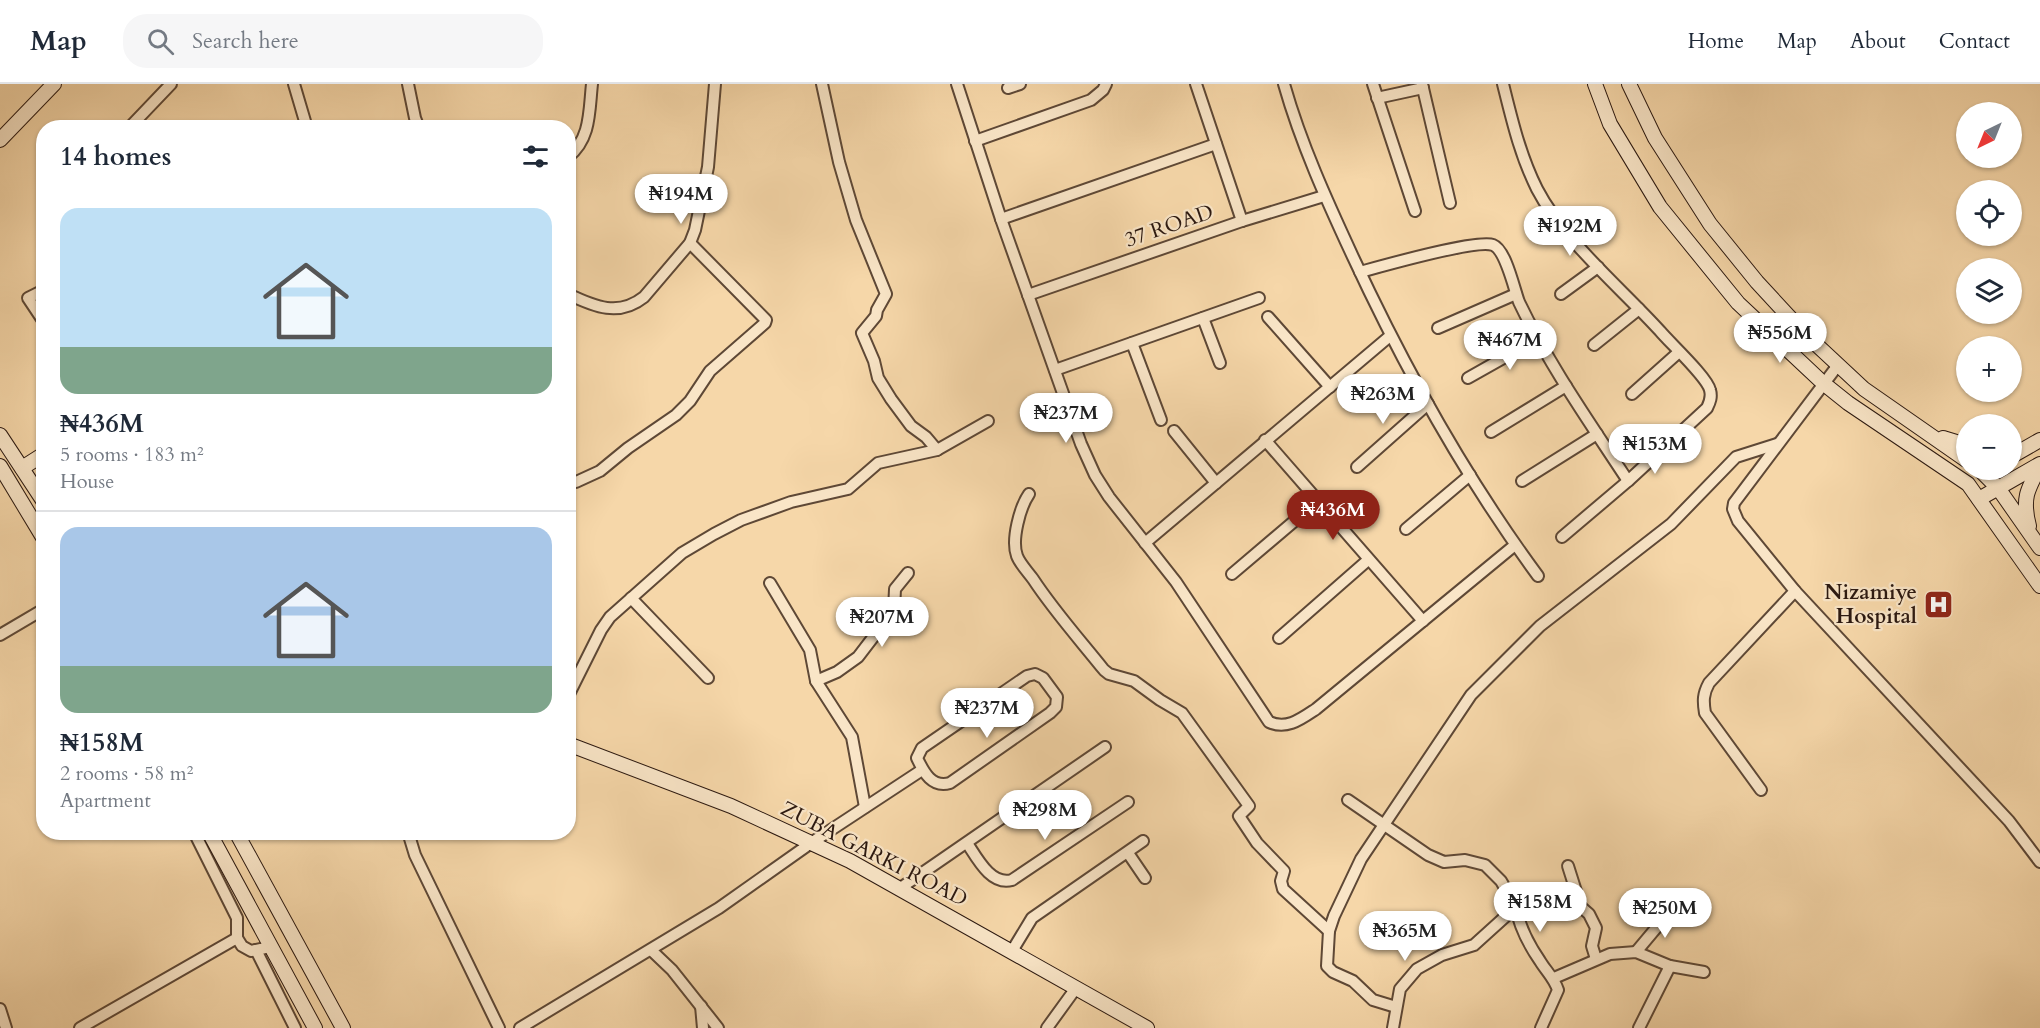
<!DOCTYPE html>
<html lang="en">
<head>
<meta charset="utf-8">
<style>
  body { margin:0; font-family:Cardo,serif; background:#f6f6f7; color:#1f2937; height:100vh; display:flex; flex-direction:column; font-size:22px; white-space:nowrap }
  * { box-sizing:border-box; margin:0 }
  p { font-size:20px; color:#747a83 }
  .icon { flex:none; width:33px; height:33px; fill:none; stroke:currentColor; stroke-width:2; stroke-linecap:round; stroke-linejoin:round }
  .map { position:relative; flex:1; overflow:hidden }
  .side { position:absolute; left:36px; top:36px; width:540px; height:720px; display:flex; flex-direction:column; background:#fff; border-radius:24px; box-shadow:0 2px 4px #0004 }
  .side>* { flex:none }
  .needle { width:39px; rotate:223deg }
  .tools { position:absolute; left:1956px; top:18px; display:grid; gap:12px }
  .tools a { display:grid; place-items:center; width:66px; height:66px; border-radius:50%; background:#fff; box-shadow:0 2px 4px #0004; font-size:30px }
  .price { position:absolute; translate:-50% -51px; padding:0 14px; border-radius:21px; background:#fff; color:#222; font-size:20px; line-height:39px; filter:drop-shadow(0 2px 3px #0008) }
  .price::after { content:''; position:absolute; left:50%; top:36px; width:18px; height:14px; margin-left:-9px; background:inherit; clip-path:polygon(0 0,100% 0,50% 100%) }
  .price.active { background:#8f2418; color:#fff }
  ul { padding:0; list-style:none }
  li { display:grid; align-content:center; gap:12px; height:318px; padding:0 24px }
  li+li { border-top:2px solid #e0e1e3 }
  li span { display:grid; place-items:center; height:186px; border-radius:18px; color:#555 }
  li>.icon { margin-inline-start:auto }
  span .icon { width:108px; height:108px; fill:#fffc; stroke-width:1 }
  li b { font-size:26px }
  h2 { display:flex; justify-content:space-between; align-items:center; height:72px; padding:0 24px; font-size:26px }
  header { display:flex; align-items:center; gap:36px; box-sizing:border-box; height:84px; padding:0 30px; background:#fff; border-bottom:2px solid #e0e1e3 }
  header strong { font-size:28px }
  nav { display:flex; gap:33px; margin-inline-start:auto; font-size:21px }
  .search { width:420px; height:54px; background:#f6f6f7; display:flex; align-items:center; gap:15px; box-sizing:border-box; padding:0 21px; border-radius:24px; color:#747a83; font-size:22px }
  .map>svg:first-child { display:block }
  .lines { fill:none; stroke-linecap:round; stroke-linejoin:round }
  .street-casing { stroke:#5e4836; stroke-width:14 }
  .secondary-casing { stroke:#2b1810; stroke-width:16 }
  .street { stroke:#f9e5c7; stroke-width:10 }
  .secondary { stroke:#f9e5c7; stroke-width:14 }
  .labels { text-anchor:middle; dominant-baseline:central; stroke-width:4.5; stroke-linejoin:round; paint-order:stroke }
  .street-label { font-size:21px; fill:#2b1810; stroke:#f9e5c7 }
  .poi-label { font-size:21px; font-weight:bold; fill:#2b1810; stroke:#f9e5c7; text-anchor:end }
</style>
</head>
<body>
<header>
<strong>Map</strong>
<div class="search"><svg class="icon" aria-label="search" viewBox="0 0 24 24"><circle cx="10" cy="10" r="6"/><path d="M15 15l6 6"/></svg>Search here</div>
<nav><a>Home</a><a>Map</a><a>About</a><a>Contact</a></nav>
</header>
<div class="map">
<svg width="2040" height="944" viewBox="0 0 2040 944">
  <rect width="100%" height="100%" fill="#f6d7a9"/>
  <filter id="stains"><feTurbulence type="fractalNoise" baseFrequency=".00333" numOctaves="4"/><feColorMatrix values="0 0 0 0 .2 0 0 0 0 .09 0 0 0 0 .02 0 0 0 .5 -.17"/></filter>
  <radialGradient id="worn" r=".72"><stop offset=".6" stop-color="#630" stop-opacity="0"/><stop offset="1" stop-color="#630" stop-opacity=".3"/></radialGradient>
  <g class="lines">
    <defs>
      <g id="street">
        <polyline points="294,0 307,44"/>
        <polyline points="408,0 415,34 419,44"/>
        <path d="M957,0L1001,135L1081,360L1095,391L1109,413L1176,498L1269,638C1287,646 1301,635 1316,625L1515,461"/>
        <polyline points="1196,0 1242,137"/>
        <path d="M1284,0C1301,60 1327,117 1353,173C1405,285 1465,393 1538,492"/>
        <polyline points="1373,0 1415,127"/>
        <polyline points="1422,0 1450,119"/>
        <path d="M1503,0C1512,36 1520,71 1537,105C1564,157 1620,203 1660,247C1670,259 1707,293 1710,306C1712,313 1710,318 1707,324L1628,397L1562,453"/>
        <polyline points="1008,4 1020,0"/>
        <polyline points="1377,14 1423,4"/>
        <polyline points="129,44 171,0"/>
        <polyline points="975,57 1091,16 1103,6 1106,0"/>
        <path d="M568,73C591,55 589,27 592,0"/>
        <polyline points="1001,135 1216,60"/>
        <path d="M1360,188C1382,182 1477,155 1493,161C1506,166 1514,205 1519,218C1549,281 1590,339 1628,397"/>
        <polyline points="44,206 28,214 44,238"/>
        <path d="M568,210C595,223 619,233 644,213L690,159L695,146L708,83L715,0"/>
        <polyline points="1561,210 1598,183"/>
        <polyline points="1028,211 1242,137 1324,112"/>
        <polyline points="1268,233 1330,303"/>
        <polyline points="1203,234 1220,279"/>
        <polyline points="1438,244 1516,210"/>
        <polyline points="1132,259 1161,336"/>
        <polyline points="1594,261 1639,225"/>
        <polyline points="1055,286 1259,214"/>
        <polyline points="1468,294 1537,255"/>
        <polyline points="1632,310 1679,268"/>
        <polyline points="1174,347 1216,399"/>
        <polyline points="1491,348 1566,302"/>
        <polyline points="1265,356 1423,537"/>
        <polyline points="937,366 988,337"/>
        <polyline points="1357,383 1428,320"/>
        <polyline points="1522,397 1597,350"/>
        <polyline points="568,398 576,398 600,387 628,364 676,331 690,317 710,287 765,239 766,236 690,159"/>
        <path d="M1029,410C1020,423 1011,456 1017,472C1020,480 1028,488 1033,495C1054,527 1080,556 1104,586L1109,590L1134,597L1160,616L1182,629L1249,722L1239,732L1257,759L1284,787L1281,797L1283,805L1329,847"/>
        <polyline points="1406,445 1470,391"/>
        <polyline points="1145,459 1390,252"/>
        <polyline points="1232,490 1318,417"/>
        <polyline points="770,499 810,566 816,597 852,653 865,723"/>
        <polyline points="1795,507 2009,737 2040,778"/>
        <polyline points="631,514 708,594"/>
        <polyline points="0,551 44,525"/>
        <polyline points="1279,554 1368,476"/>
        <path d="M1035,590L1043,594L1057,613L1056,623L1050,629L950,699C932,704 924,689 917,674L922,664L1027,592Z"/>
        <polyline points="816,597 837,588 858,573 894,526 895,505 908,489"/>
        <polyline points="568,612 601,546 610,533 682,469 714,450 741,436 791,418 848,405 878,379 937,366 926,353 911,342 891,315 878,294 874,277 862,249 876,232 877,226 886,210 856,136 839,78 822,0"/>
        <path d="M1761,706L1705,629C1703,617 1703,610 1709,599L1795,507L1738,437L1733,425L1734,419L1838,281"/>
        <polyline points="1348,716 1428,771 1444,778 1465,776 1485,781 1501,797 1516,823"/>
        <polyline points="194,748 237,834 237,854"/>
        <polyline points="408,748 415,771 499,944"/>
        <path d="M967,759C977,774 991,802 1012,796L1128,718"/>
        <polyline points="1128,769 1145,794"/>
        <polyline points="1568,782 1581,823 1589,830 1596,844 1592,862 1596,875"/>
        <polyline points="899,805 1105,663"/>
        <polyline points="256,866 295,944"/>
        <polyline points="651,866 672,886 718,944"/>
        <polyline points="1012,867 1032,834 1143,757"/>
        <polyline points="1636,868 1662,837 1669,827"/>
        <polyline points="1670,882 1704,888"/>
        <polyline points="1554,894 1610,870 1636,868 1670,882 1639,944"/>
        <polyline points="701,922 703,944"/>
        <polyline points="1396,923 1373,916 1353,897 1333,888 1327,882 1329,847 1334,832 1361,775 1471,611 1540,542 1671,440 1736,373 1777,360"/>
        <polyline points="0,925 6,944"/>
        <polyline points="80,944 237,854 242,862 251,867 270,863"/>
        <polyline points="520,944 719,824 811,759 922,686"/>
        <polyline points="1047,944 1076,904"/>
        <path d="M1393,944L1400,905L1417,885L1442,871L1474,861L1516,823C1519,842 1529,861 1540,877C1546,887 1554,894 1558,906L1541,944"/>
      </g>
      <g id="secondary">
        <polyline points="1595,0 1610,40 1660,123 1738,219 1823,299 1848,319 1968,400 2040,502"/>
        <polyline points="1629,0 1655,54 1710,140 1757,198 1805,250 1864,305 1966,376"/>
        <polyline points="0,56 54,0"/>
        <polyline points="0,351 44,418"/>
        <polyline points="1943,354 1966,361"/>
        <polyline points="2012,372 2040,356"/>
        <polyline points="0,382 44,455"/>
        <polyline points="22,384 44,370"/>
        <polyline points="1980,386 1998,404 2040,464"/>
        <polyline points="1979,415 2040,380"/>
        <path d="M2029,442C2022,415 2027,406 2040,382"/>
        <polyline points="568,660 731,722 850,777 1147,944"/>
        <polyline points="209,748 315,944"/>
        <polyline points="236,748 343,944"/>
      </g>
    </defs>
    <use href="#street" class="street-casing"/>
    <use href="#secondary" class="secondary-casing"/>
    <use href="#street" class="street"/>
    <use href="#secondary" class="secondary"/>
  </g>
  <defs>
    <symbol id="hospital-square" viewBox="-11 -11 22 22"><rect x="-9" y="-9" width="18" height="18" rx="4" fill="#8f2418" stroke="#f9e5c7"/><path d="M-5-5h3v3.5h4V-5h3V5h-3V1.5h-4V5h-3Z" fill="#fff"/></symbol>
  </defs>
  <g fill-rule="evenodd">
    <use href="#hospital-square" x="1922" y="504" width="33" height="33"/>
  </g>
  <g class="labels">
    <g class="street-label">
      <text transform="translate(1169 142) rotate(-19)">37 ROAD</text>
      <text transform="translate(874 770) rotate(27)">ZUBA GARKI ROAD</text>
    </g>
    <g class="poi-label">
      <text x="1917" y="508">Nizamiye<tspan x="1917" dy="24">Hospital</tspan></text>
    </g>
  </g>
  <rect width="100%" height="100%" filter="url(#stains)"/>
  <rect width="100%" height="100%" fill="url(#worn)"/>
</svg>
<div class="tools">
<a><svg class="needle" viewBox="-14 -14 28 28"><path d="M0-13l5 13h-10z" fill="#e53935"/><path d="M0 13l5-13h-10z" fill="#747a83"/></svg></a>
<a><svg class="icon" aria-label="locate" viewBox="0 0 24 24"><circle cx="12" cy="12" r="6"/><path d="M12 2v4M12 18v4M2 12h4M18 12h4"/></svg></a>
<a><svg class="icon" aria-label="layers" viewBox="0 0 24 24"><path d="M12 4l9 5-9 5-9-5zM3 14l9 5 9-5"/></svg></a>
<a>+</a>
<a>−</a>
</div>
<b class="price" style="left:681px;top:141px">₦194M</b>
<b class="price" style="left:1570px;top:173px">₦192M</b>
<b class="price" style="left:1780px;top:280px">₦556M</b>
<b class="price" style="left:1510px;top:287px">₦467M</b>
<b class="price" style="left:1383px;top:341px">₦263M</b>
<b class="price" style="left:1066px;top:360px">₦237M</b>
<b class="price" style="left:1655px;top:391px">₦153M</b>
<b class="price active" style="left:1333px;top:457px">₦436M</b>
<b class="price" style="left:882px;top:564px">₦207M</b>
<b class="price" style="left:987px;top:655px">₦237M</b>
<b class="price" style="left:1045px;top:757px">₦298M</b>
<b class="price" style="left:1540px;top:849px">₦158M</b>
<b class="price" style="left:1665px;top:855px">₦250M</b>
<b class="price" style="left:1405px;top:878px">₦365M</b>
<section class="side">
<h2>14 homes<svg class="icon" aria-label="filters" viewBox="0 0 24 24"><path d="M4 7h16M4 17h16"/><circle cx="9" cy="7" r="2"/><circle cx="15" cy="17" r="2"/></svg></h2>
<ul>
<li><span style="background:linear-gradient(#bfe0f5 75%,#7fa58c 0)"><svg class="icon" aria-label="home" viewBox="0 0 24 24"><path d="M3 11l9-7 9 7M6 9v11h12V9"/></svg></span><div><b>₦436M</b><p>5 rooms · 183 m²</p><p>House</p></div></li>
<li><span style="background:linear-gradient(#a9c7e8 75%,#7fa58c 0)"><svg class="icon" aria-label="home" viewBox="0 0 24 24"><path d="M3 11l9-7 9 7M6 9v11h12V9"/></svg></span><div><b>₦158M</b><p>2 rooms · 58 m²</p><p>Apartment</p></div></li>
</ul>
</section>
</div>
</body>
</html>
